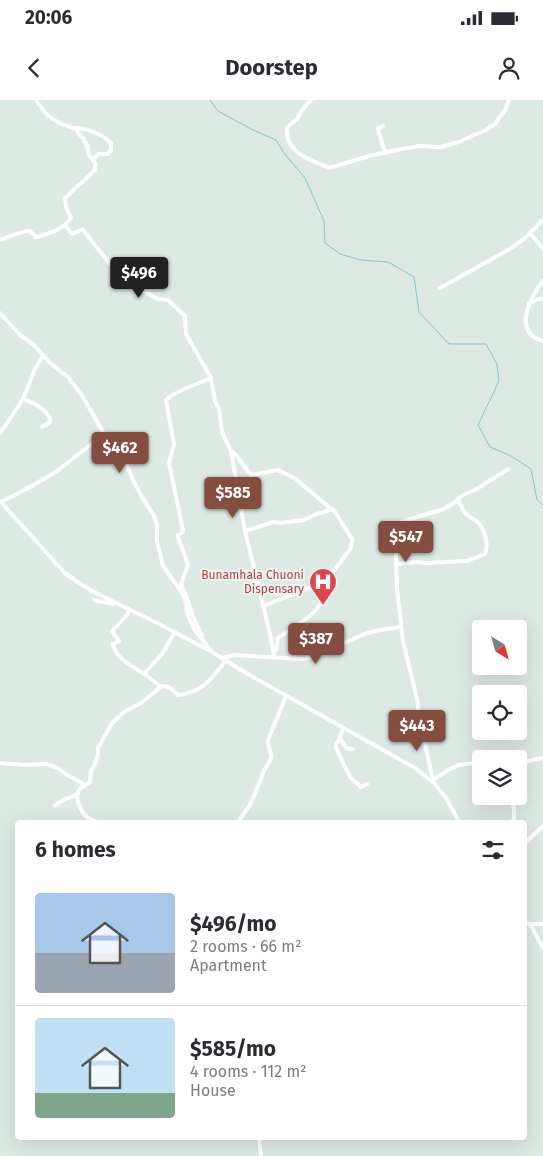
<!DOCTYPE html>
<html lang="en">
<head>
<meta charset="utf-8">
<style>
  body { margin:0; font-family:"Fira Sans",sans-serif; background:#f2f2f3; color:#2b2b33; height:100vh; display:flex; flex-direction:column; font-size:19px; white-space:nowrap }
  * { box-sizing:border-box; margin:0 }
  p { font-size:16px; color:#7c7c81 }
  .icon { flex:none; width:28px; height:28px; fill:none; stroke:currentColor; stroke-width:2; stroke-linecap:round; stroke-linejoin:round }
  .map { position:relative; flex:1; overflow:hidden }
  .panel { position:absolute; left:15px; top:720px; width:512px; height:320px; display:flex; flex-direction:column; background:#fff; border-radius:5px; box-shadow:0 5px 20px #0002 }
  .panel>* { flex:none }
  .needle { width:32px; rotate:143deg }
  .buttons { position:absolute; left:472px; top:520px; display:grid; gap:10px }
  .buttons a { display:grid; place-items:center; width:55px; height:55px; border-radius:5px; background:#fff; box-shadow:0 5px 20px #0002; font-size:25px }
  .price { position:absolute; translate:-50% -42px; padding:0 11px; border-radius:5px; background:#854d40; color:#fff; font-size:16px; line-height:32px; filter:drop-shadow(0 1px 2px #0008) }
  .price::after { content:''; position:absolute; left:50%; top:30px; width:15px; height:11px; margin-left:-8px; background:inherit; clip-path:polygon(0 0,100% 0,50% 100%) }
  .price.selected { background:#222; color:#fff }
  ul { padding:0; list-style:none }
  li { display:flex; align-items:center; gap:15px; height:125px; padding:0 20px }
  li+li { border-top:1px solid #e1e1e2 }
  li span { display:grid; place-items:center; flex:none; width:140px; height:100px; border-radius:5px; color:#555 }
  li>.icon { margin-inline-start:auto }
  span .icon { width:60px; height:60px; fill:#fffc; stroke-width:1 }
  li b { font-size:21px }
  h2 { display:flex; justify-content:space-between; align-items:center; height:60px; padding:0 20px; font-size:21px }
  .status { display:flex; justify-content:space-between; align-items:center; height:35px; padding:0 25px; background:#fff; direction:ltr }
  .status svg { height:14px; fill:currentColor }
  header { display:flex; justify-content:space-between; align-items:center; height:65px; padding:0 20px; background:#fff; font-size:22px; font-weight:700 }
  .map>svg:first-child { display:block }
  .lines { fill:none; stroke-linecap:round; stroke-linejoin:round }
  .stream { stroke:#83c6d0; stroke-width:1 }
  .minor { stroke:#fff; stroke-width:4 }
  .labels { text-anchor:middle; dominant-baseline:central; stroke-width:4; stroke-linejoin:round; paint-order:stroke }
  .health-label { font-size:12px; fill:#be3a42; stroke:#edf6f1; text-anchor:end }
</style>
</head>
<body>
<div class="status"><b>20:06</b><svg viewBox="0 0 49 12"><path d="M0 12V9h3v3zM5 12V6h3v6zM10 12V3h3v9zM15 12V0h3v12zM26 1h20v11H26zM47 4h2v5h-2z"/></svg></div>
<header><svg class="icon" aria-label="back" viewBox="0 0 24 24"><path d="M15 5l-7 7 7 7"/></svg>Doorstep<svg class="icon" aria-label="person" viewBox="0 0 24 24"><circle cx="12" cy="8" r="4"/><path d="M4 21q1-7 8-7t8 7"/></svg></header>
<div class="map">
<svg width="543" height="1056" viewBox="0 0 543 1056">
  <rect width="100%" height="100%" fill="#dde9e3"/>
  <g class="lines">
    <polyline class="stream" points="210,0 218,11 251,29 276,40 284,53 305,78 324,121 325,143 340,154 361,160 388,162 414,177 419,212 449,244 486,244 497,264 499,281 478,325 490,347 511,356 531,369 537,400 543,405"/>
    <g class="minor">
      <path d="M311,0L302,10L297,19L287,27C284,52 311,61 330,68L369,56L397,50L419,46L441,47L456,43L486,30L495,24L505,10L509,0"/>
      <polyline points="383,26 378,28 378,30 385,52"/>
      <path d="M76,28C90,29 100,33 111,43V50L108,54H99L93,59"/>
      <polyline points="65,125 72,134 81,130 83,130 110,164 116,164 127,173 142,190 158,199 168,200 185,216 186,234 211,278 215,301 219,309 222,332 231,351 245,431 270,534 274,557"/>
      <polyline points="530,133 543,149"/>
      <path d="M0,140C7,138 22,130 29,131C32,132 34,135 36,137H38C50,133 64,129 71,118L66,107L65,98L95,70V67L96,64L89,55L87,45L84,41V39L78,33L77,29C56,23 48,19 36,0"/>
      <path d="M543,181C530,198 512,232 543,241"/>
      <polyline points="440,188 508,150 524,139 543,120"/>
      <polyline points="529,203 539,199 543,199"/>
      <polyline points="0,213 20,235 34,245 49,262 68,277 83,297 104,334 118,344 133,380 141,395 154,416 157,425 157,441 163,466 181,491 185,499 188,516 194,529 211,551"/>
      <path d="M23,299C33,303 51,310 50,322L42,327"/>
      <polyline points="0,333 8,322 23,299 35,269 43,256"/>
      <polyline points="231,351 235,354 251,375 278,370 296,379 311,392 335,412 352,439 351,448 332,473 314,486 263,506"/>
      <polyline points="0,401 53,460 66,474 76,481 92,491 161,525 212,552 246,573 415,668 434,683 446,698 459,722"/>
      <polyline points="1,402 28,388 56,372 104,334"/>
      <polyline points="245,431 273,422 281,423 304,420 317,414 333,409"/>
      <path d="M397,464L418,462L426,463L467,461L485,454C489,444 485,428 476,421C473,418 469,417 466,414C463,410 461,404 457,400"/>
      <polyline points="94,500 112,504 116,503"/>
      <path d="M129,510L127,515L112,531L119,541L113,544C115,563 150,573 160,587"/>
      <path d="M202,536L192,514L187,498L181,484L188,465L178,437V435L182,433L183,430L169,363L174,344L166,300C172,292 201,283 211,278"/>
      <path d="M274,553L276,550L278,538C292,528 318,515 323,498C324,493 321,487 319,482"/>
      <polyline points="223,558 234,555 304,559 315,556 367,533 380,530 401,527"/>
      <polyline points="144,574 162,554 175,532"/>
      <path d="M343,628C341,634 340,639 336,644V648L350,677L361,687L367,684"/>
      <path d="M340,638C344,644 345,650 353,649"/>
      <polyline points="496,659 517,659"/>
      <polyline points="519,659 528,661 543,658"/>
      <polyline points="0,663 23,665 46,664 58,668 67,675 82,683 84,686"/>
      <polyline points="433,680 419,617 417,599 403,541 397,488 395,429 397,425 404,421 444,409 454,403 463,395 475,390 508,369"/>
      <path d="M433,680C443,674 453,665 465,664C471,663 476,664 481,664"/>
      <polyline points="509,696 514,708 514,720 510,722"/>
      <path d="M55,706C63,698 69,699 78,694"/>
      <path d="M98,722C94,720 90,720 87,717C81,712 75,699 78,692C80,687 87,685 90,682L91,671L95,664L98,655V648L112,623L124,612L141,603L162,586L169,587L178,595C203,592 212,579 226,560"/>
      <path d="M238,722L250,705L262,677C263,667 270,665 271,657C272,652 267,647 268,640L286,596"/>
      <polyline points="525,743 543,726"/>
      <polyline points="525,822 530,824 543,824"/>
      <polyline points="530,824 543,848"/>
      <polyline points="259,1038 261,1056"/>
    </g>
  </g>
  <defs>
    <symbol id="hospital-pin" viewBox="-11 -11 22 30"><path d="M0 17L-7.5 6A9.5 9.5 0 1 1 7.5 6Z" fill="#e0444e" stroke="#edf6f1"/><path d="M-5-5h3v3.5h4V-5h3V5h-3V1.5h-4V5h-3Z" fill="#fff"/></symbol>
  </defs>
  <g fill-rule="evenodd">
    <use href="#hospital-pin" x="307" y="466" width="32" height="43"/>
  </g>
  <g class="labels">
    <g class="health-label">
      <text x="304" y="475">Bunamhala Chuoni<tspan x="304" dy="14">Dispensary</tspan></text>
    </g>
  </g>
</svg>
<div class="buttons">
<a><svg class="needle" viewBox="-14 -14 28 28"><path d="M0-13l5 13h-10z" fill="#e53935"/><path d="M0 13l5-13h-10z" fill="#7c7c81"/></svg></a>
<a><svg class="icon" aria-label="locate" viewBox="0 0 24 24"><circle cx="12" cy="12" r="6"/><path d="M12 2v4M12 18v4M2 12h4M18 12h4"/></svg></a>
<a><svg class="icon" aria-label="layers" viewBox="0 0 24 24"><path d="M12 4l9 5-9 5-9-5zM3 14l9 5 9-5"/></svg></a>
</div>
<b class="price selected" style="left:139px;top:199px">$496</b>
<b class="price" style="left:120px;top:374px">$462</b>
<b class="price" style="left:233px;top:419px">$585</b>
<b class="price" style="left:406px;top:463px">$547</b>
<b class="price" style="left:316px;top:565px">$387</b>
<b class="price" style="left:417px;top:652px">$443</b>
<section class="panel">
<h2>6 homes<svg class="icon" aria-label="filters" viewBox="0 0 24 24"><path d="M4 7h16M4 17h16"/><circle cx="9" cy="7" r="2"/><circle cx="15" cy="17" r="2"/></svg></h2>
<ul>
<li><span style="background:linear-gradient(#a9c7e8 60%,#9aa5b1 0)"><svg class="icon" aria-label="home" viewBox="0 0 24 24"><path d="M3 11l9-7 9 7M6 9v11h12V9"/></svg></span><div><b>$496/mo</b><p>2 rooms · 66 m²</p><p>Apartment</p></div></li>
<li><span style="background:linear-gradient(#bfe0f5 75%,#7fa58c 0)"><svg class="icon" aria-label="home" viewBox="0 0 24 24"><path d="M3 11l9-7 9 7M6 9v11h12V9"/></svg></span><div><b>$585/mo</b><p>4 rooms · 112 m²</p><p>House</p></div></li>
</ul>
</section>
</div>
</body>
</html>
